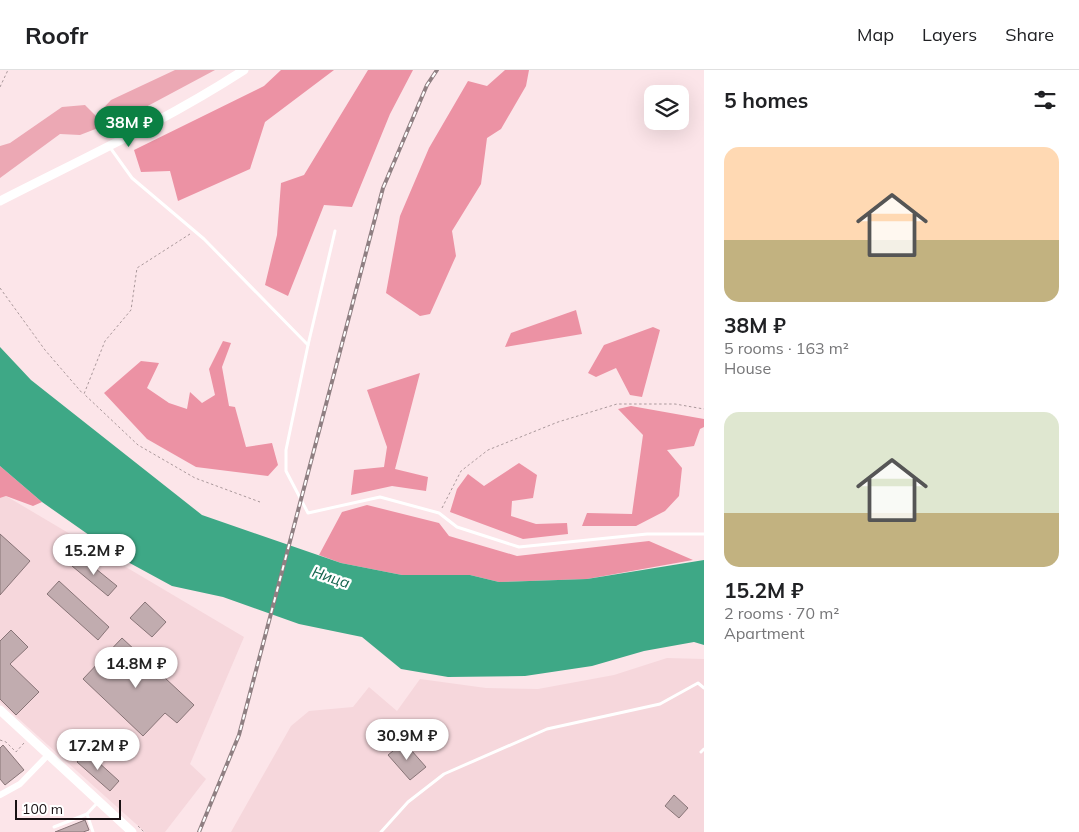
<!DOCTYPE html>
<html lang="en">
<head>
<meta charset="utf-8">
<style>
  body { margin:0; font-family:Mulish,sans-serif; background:#f2f2f2; color:#202124; height:100vh; display:flex; flex-direction:column; font-size:19px; white-space:nowrap }
  * { box-sizing:border-box; margin:0 }
  p { font-size:16px; color:#757577 }
  .icon { flex:none; width:28px; height:28px; fill:none; stroke:currentColor; stroke-width:2; stroke-linecap:round; stroke-linejoin:round }
  .map { position:relative; flex:1; overflow:hidden }
  .sheet { display:flex; flex-direction:column; background:#fff; width:375px }
  .sheet>* { flex:none }
  .tools { position:absolute; left:644px; top:15px; display:grid; gap:10px }
  .tools a { display:grid; place-items:center; width:45px; height:45px; border-radius:10px; background:#fff; box-shadow:0 5px 20px #0002; font-size:25px }
  .scale { position:absolute; left:15px; bottom:12px; width:106px; box-sizing:border-box; padding-left:5px; border:2px solid #191113; border-top:0; font-size:14px; line-height:18px; white-space:nowrap; color:#191113; -webkit-text-stroke:4px #fff; paint-order:stroke }
  .price { position:absolute; translate:-50% -42px; padding:0 11px; border-radius:18px; background:#fff; color:#222; font-size:16px; line-height:32px; filter:drop-shadow(0 1px 2px #0008) }
  .price::after { content:''; position:absolute; left:50%; top:30px; width:15px; height:11px; margin-left:-8px; background:inherit; clip-path:polygon(0 0,100% 0,50% 100%) }
  .price.selected { background:#0b8043; color:#fff }
  ul { padding:0; list-style:none }
  li { display:grid; align-content:center; gap:10px; height:265px; padding:0 20px }
  li span { display:grid; place-items:center; height:155px; border-radius:15px; color:#555 }
  li>.icon { margin-inline-start:auto }
  span .icon { width:90px; height:90px; fill:#fffc; stroke-width:1 }
  li b { font-size:21px }
  h2 { display:flex; justify-content:space-between; align-items:center; height:60px; padding:0 20px; font-size:21px }
  header { display:flex; align-items:center; gap:30px; box-sizing:border-box; height:70px; padding:0 25px; background:#fff; border-bottom:1px solid #e0e0e0 }
  header strong { font-size:24px }
  nav { display:flex; gap:28px; margin-inline-start:auto; font-size:18px }
  main { display:flex; flex:1; min-height:0 }
  .map>svg:first-child { display:block }
  .built { fill:#f6d7dc }
  .green { fill:#eca8b4 }
  .forest { fill:#ec92a4 }
  .water { fill:#3ea886 }
  .building { fill:#c1acaf; stroke:#887477 }
  .lines { fill:none; stroke-linecap:round; stroke-linejoin:round }
  .path { stroke:#aa989b; stroke-width:1; stroke-dasharray:2.5 2.5; stroke-linecap:butt }
  .lane { stroke:#fff; stroke-width:3 }
  .street { stroke:#fff; stroke-width:6 }
  .secondary { stroke:#fff; stroke-width:9 }
  .rail-casing { stroke:#8f7f82; stroke-width:4 }
  .rail { stroke:#fff; stroke-width:2; stroke-dasharray:5.5; stroke-linecap:butt }
  .labels { text-anchor:middle; dominant-baseline:central; stroke-width:4.5; stroke-linejoin:round; paint-order:stroke }
  .water-label { font-size:15px; font-style:italic; fill:#13644d; stroke:#fff }
</style>
</head>
<body>
<header>
<strong>Roofr</strong>
<nav><a>Map</a><a>Layers</a><a>Share</a></nav>
</header>
<main>
<div class="map">
<svg width="704" height="762" viewBox="0 0 704 762">
  <rect width="100%" height="100%" fill="#fce5e9"/>
  <g class="built">
    <polygon points="6,426 244,567 190,694 206,709 165,762 145,762 0,632 0,428"/>
    <polygon points="667,588 704,589 704,762 231,762 291,656 309,641 353,637 369,617 397,641 420,609 486,618 538,619 614,605"/>
  </g>
  <polygon class="green" points="175,0 215,0 129,46 80,65 60,64 0,108 0,76 10,73 62,37 85,35 96,46 111,30"/>
  <g class="forest">
    <polygon points="281,0 334,0 265,52 250,99 178,131 170,101 141,102 134,80 264,16"/>
    <polygon points="368,0 413,0 390,44 352,137 324,135 288,226 265,215 277,165 281,113 304,105"/>
    <polygon points="505,0 529,0 526,16 501,59 487,68 481,114 452,161 456,186 430,244 420,246 386,223 400,146 429,78 468,11 487,16"/>
    <polygon points="576,240 582,264 505,277 511,263"/>
    <polygon points="653,257 660,260 642,327 630,325 616,298 596,307 588,303 604,275"/>
    <polygon points="223,271 231,273 222,297 229,336 235,337 246,377 272,373 278,395 268,406 196,397 147,369 104,323 141,291 159,293 147,318 169,333 187,339 190,322 202,333 215,325 209,299"/>
    <polygon points="420,303 395,399 428,407 426,421 392,416 351,425 354,400 384,397 387,377 367,320"/>
    <polygon points="631,336 704,349 704,357 700,359 694,376 667,380 682,398 679,426 665,441 636,456 582,456 587,443 632,444 643,365 618,339"/>
    <polygon points="519,393 537,405 533,428 512,431 511,446 536,454 567,453 568,464 523,469 450,442 457,419 468,404 484,416"/>
    <polygon points="0,396 42,432 33,436 6,426 0,428"/>
    <polygon points="367,435 439,453 449,466 517,486 649,471 693,490 587,509 499,512 470,505 402,505 341,493 319,485 342,442"/>
  </g>
  <polygon class="water" points="0,277 31,310 202,445 341,493 402,505 470,505 499,512 587,509 704,490 704,575 694,572 644,581 592,596 525,606 448,607 401,599 362,567 299,554 223,527 172,516 126,491 42,432 0,396"/>
  <g class="building">
    <polygon points="0,464 30,491 0,525"/>
    <polygon points="80,486 117,516 108,526 72,496"/>
    <polygon points="59,511 109,557 98,570 47,524"/>
    <polygon points="145,532 166,552 152,567 130,548"/>
    <polygon points="11,560 28,577 10,594 39,622 16,645 0,629 0,571"/>
    <polygon points="122,568 194,635 177,653 165,643 143,666 83,609"/>
    <polygon points="404,672 426,697 410,710 388,685"/>
    <polygon points="3,675 24,700 5,715 0,709 0,678"/>
    <polygon points="86,681 119,711 110,721 77,692"/>
    <polygon points="674,725 688,738 679,748 665,736"/>
    <polygon points="85,750 89,760 83,762 55,762"/>
  </g>
  <g class="lines">
    <g class="path">
      <polyline points="0,17 8,0"/>
      <polyline points="190,164 137,198 131,240 105,271 84,324 138,375 195,408 260,432"/>
      <polyline points="0,218 45,280 83,324"/>
      <polyline points="442,438 461,401 488,380 558,352 617,334 675,334 704,339"/>
      <polyline points="0,670 6,672 16,682 24,673"/>
      <polyline points="138,756 144,762"/>
    </g>
    <g class="lane">
      <polyline points="109,76 132,108 204,169 308,275 286,380 286,401 308,443 380,427 439,443 457,457 519,477 647,464 704,464"/>
      <polyline points="308,275 335,161"/>
      <polyline points="701,682 704,679"/>
      <polyline points="87,744 93,762"/>
      <polyline points="54,757 87,744 98,732"/>
      <polyline points="381,762 408,732 444,704 547,659 660,634 698,613 704,618"/>
    </g>
    <polyline class="street" points="0,725 20,714 48,685"/>
    <g class="secondary">
      <path d="M0,131C82,89 167,50 244,0"/>
      <polyline points="0,640 132,762"/>
    </g>
    <defs>
      <polyline id="rail" points="199,762 239,665 383,118 427,15 437,0"/>
    </defs>
    <use href="#rail" class="rail-casing"/>
    <use href="#rail" class="rail"/>
  </g>
  <g class="labels">
    <g class="water-label">
      <text transform="translate(331 507) rotate(18)">Ница</text>
    </g>
  </g>
</svg>
<div class="tools">
<a><svg class="icon" aria-label="layers" viewBox="0 0 24 24"><path d="M12 4l9 5-9 5-9-5zM3 14l9 5 9-5"/></svg></a>
</div>
<div class="scale">100 m</div>
<b class="price selected" style="left:129px;top:78px">38M ₽</b>
<b class="price" style="left:94px;top:506px">15.2M ₽</b>
<b class="price" style="left:136px;top:619px">14.8M ₽</b>
<b class="price" style="left:407px;top:691px">30.9M ₽</b>
<b class="price" style="left:98px;top:701px">17.2M ₽</b>
</div>
<section class="sheet">
<h2>5 homes<svg class="icon" aria-label="filters" viewBox="0 0 24 24"><path d="M4 7h16M4 17h16"/><circle cx="9" cy="7" r="2"/><circle cx="15" cy="17" r="2"/></svg></h2>
<ul>
<li><span style="background:linear-gradient(#ffd9b3 60%,#c2b280 0)"><svg class="icon" aria-label="home" viewBox="0 0 24 24"><path d="M3 11l9-7 9 7M6 9v11h12V9"/></svg></span><div><b>38M ₽</b><p>5 rooms · 163 m²</p><p>House</p></div></li>
<li><span style="background:linear-gradient(#dfe7d0 65%,#c2b280 0)"><svg class="icon" aria-label="home" viewBox="0 0 24 24"><path d="M3 11l9-7 9 7M6 9v11h12V9"/></svg></span><div><b>15.2M ₽</b><p>2 rooms · 70 m²</p><p>Apartment</p></div></li>
</ul>
</section>
</main>
</body>
</html>
